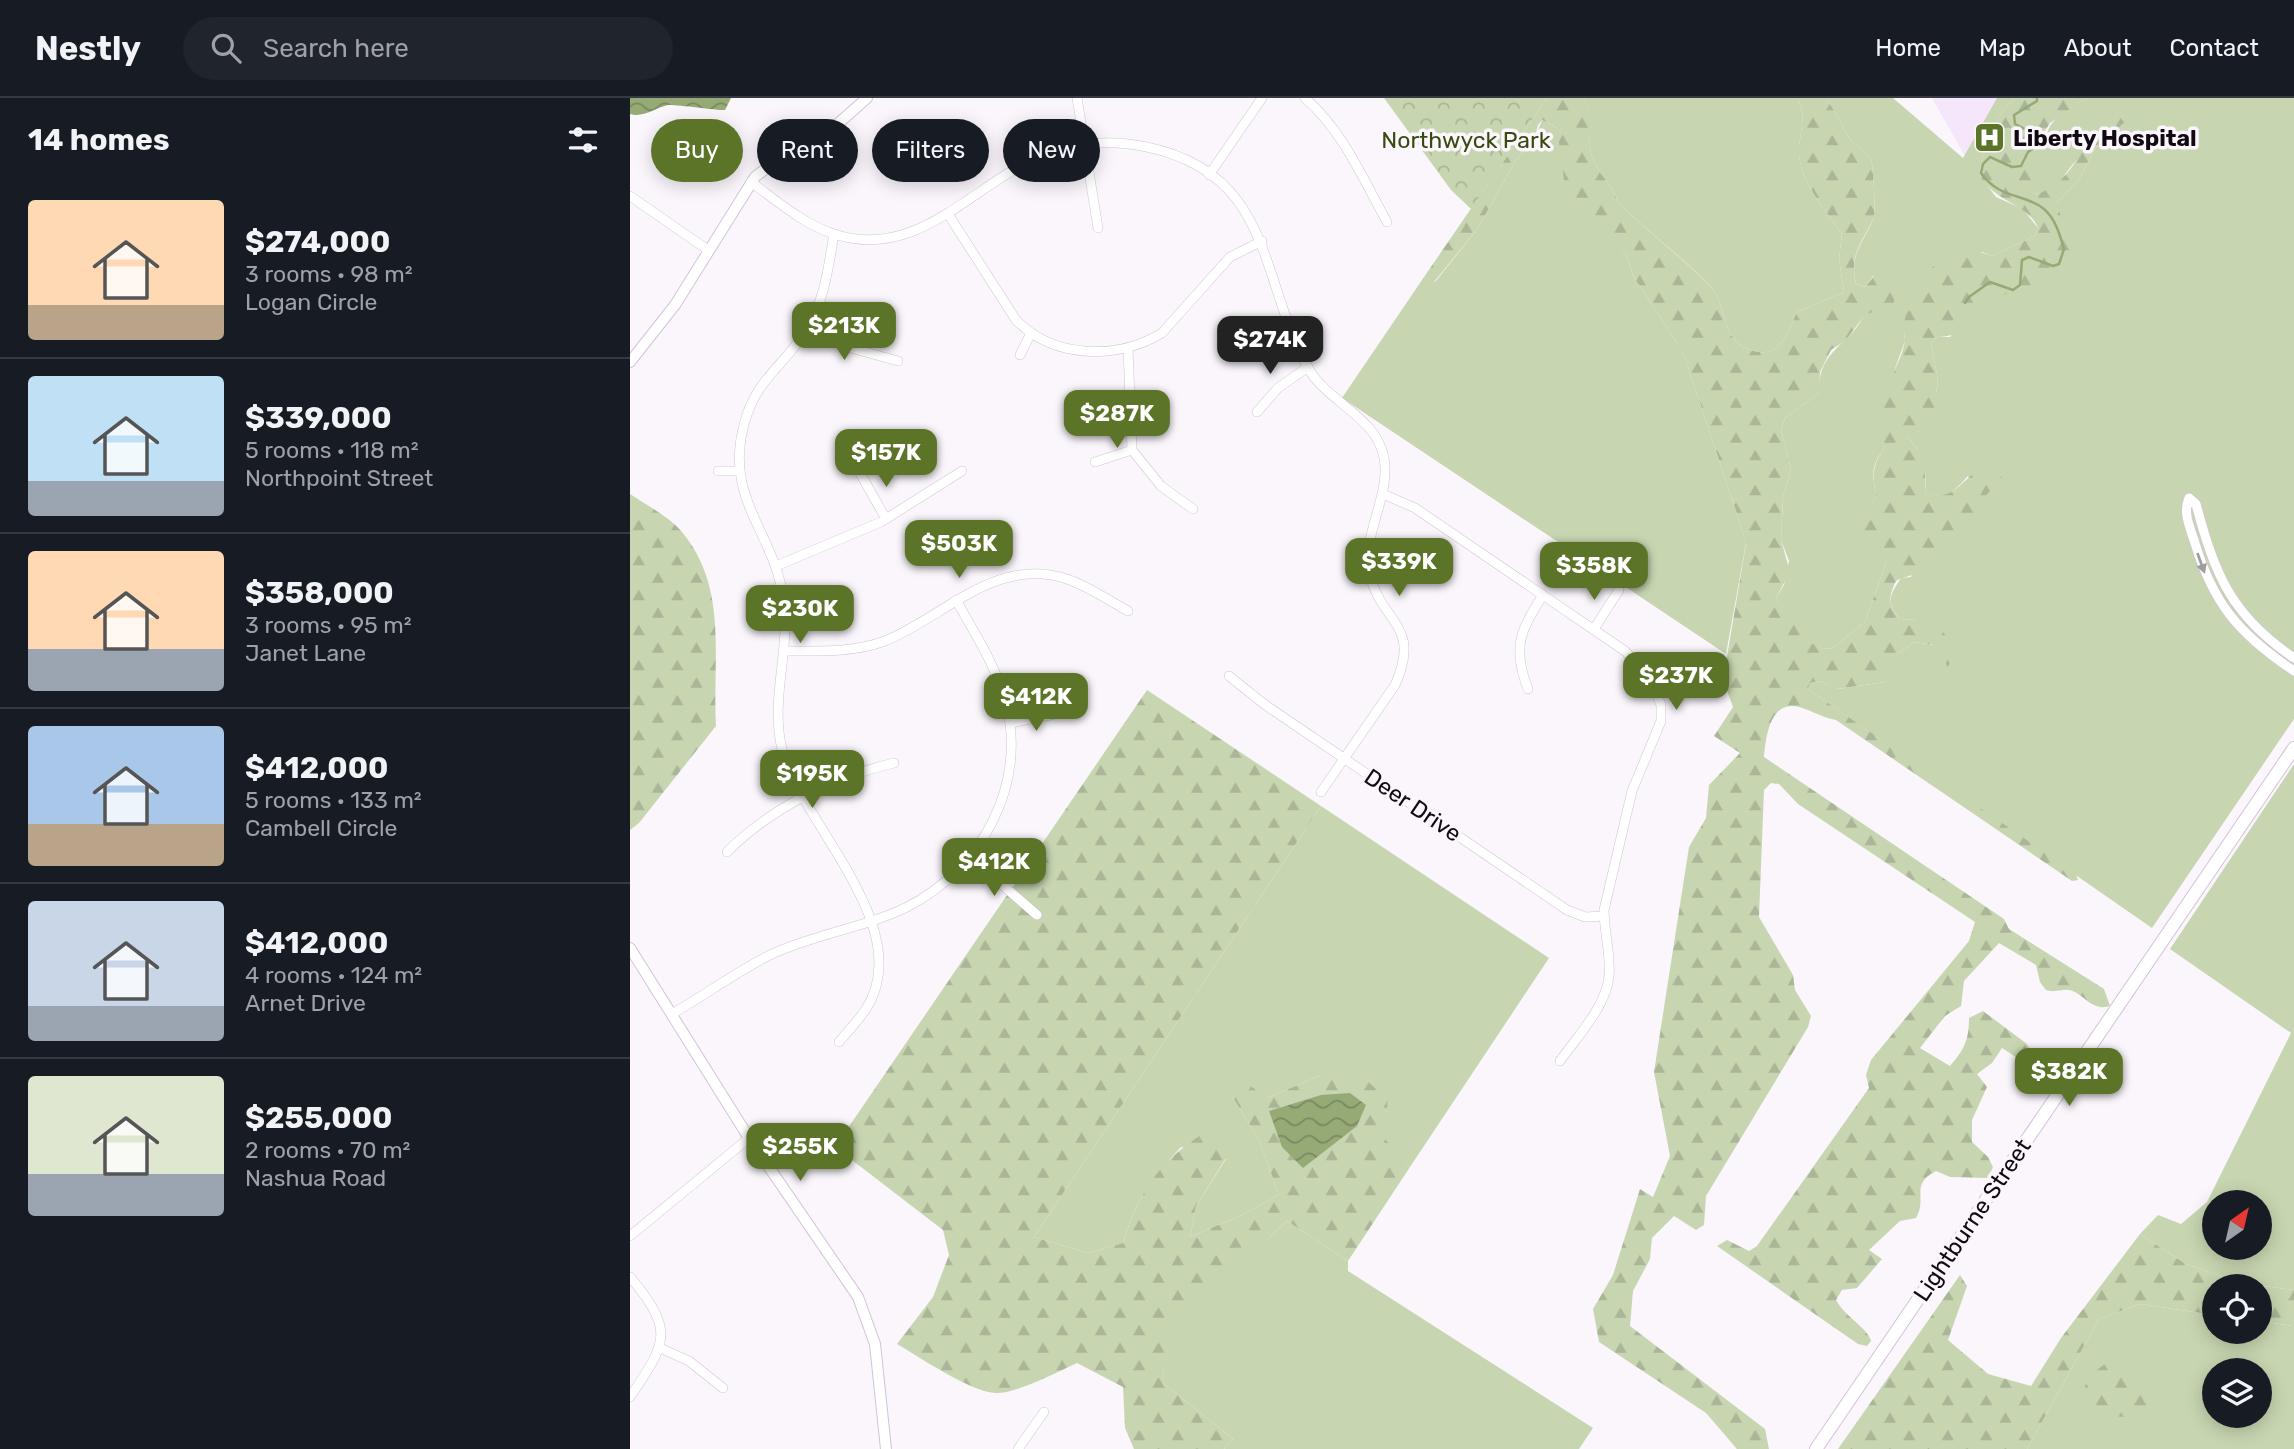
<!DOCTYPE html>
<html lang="en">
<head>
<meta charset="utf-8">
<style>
  body { margin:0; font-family:Rubik,sans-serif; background:#20242c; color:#f1f3f6; height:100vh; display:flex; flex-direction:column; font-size:26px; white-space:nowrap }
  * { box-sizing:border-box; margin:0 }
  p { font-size:23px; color:#9ea1a6 }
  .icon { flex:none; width:38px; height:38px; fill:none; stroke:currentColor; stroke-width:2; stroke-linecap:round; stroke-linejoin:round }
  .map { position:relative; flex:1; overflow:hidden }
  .details { display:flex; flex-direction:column; background:#171b24; width:630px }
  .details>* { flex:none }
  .guide { position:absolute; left:21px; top:21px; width:665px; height:63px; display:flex; gap:14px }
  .needle { width:46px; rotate:34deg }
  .controls { position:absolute; left:1572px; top:1092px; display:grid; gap:14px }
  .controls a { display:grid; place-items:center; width:70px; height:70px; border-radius:50%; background:#171b24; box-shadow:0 4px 18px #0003; font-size:35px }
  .price { position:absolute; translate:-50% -60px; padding:0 16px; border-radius:14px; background:#5c7427; color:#fff; font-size:23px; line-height:46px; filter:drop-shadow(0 2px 4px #0008) }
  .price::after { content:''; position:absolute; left:50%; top:42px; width:21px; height:16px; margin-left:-10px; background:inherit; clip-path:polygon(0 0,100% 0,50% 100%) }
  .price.selected { background:#222; color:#fff }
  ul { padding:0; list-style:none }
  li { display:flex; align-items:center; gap:21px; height:175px; padding:0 28px }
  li+li { border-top:2px solid #363941 }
  li span { display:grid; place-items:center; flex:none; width:196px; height:140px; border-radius:7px; color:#555 }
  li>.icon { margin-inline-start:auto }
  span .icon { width:84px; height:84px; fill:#fffc; stroke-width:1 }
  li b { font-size:30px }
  h2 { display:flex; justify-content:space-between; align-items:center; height:84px; padding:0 28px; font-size:30px }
  .tag { padding:0 24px; border-radius:32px; background:#171b24; box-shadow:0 4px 18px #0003; font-size:24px; line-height:63px }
  .tag.selected { background:#5c7427; color:#fff }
  header { display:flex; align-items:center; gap:42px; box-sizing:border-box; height:98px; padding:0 35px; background:#171b24; border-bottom:2px solid #363941 }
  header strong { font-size:33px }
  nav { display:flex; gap:38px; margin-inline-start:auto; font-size:24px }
  .search { width:490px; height:63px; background:#20242c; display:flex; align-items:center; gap:18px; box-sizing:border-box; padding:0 24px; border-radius:38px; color:#9ea1a6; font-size:26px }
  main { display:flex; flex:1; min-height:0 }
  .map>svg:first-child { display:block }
  .built { fill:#f6e6fb }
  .grass { fill:#c7d6b1; fill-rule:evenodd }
  .forest { fill:url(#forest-firs) }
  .park { fill:url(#park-crowns) }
  .water { fill:url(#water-waves) }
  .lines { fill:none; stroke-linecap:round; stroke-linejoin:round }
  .stream { stroke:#96aa76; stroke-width:2.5 }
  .minor-casing { stroke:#d5c1dc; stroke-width:10 }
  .tertiary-casing { stroke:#d5c1dc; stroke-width:12 }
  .secondary-casing { stroke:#d5c1dc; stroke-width:14 }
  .minor { stroke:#fff; stroke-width:9 }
  .tertiary { stroke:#fff; stroke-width:10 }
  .secondary { stroke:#fff; stroke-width:12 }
  .oneway { fill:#a09da1 }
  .labels { text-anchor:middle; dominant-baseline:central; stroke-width:7; stroke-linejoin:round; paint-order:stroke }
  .poi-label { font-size:23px; font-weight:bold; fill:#110a13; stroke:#faf6fc; text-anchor:start }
  .park-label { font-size:23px; fill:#394a10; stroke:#faf6fc }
  .street-label { font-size:23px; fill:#110a13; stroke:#faf6fc }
</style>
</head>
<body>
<header>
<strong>Nestly</strong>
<div class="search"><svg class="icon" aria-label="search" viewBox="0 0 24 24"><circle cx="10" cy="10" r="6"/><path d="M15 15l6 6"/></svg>Search here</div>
<nav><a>Home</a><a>Map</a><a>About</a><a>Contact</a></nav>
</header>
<main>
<section class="details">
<h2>14 homes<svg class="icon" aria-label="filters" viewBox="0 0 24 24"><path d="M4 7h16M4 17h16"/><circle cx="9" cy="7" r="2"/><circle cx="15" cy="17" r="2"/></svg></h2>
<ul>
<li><span style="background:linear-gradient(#ffd9b3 75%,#b9a48a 0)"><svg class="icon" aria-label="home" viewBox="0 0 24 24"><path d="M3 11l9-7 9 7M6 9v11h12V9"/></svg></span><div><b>$274,000</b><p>3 rooms · 98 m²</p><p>Logan Circle</p></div></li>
<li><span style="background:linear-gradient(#bfe0f5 75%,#9aa5b1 0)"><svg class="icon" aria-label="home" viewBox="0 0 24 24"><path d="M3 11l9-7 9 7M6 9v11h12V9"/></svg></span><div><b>$339,000</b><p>5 rooms · 118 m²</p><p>Northpoint Street</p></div></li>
<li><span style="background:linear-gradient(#ffd9b3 70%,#9aa5b1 0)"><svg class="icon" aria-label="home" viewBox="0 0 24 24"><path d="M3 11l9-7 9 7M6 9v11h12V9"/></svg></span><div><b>$358,000</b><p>3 rooms · 95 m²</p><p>Janet Lane</p></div></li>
<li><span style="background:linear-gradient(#a9c7e8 70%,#b9a48a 0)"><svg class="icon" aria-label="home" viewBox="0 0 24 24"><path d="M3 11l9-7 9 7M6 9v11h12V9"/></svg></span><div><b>$412,000</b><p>5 rooms · 133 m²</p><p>Cambell Circle</p></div></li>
<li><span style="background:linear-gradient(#c9d6e8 75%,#9aa5b1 0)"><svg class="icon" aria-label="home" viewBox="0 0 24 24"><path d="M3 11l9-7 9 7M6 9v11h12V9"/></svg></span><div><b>$412,000</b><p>4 rooms · 124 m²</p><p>Arnet Drive</p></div></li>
<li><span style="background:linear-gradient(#dfe7d0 70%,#9aa5b1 0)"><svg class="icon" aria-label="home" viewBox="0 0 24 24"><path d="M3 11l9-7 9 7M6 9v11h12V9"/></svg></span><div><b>$255,000</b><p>2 rooms · 70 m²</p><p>Nashua Road</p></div></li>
</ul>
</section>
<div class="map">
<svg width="1664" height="1351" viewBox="0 0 1664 1351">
  <defs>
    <pattern id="forest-firs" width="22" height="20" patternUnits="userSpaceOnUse" patternTransform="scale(1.75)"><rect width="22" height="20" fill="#c7d6b1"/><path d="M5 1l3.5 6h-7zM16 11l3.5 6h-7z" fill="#aab697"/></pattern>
    <pattern id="park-crowns" width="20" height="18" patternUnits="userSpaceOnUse" patternTransform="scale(1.75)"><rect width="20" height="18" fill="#c7d6b1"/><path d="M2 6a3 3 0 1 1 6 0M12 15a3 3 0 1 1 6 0" fill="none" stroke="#aab697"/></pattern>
    <pattern id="water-waves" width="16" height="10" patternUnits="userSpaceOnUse" patternTransform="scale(1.75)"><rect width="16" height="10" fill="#96aa76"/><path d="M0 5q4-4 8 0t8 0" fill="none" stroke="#798960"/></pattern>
  </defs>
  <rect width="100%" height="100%" fill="#faf6fc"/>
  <polygon class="built" points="1302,0 1414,0 1357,97"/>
  <g class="grass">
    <path d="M954,0H1167C1180,20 1165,42 1170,64C1177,92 1196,113 1212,136L1209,161L1214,194L1167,214C1159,230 1153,257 1130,254C1088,249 1100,209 1081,189C1053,159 1018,134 988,105C982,84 969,79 962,58C955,36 967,27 954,0Z"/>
    <path d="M1196,0H1263L1333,60L1367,0H1385C1364,19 1351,50 1350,78L1366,99L1393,111L1408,130L1405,138L1362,158L1352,154L1274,226L1275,243L1248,317L1254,352C1240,367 1243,379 1246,398L1228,427L1257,462L1235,524L1203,550L1193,551L1181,546L1146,500L1154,487L1159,463L1151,442L1153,399L1161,371L1151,332L1155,320L1189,295C1187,251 1221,248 1235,215C1240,204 1241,189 1244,177L1235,189L1226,186C1219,154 1233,147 1244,119C1246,114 1243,64 1241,61C1235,52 1223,47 1218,38C1211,25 1205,13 1196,0Z"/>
    <path d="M1456,0H1664V621L1522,830L1178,591L1180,585L1189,583L1208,591L1255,584L1268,556L1284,544L1304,547L1318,568L1287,521L1270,522C1256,504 1259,498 1271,480L1281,479L1284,455L1349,405L1338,378C1324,393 1316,404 1295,394C1297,365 1293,355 1273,334L1306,295L1308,282L1301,245L1307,239H1320L1340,209L1348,202L1371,194L1426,110L1427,105L1450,80L1466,49L1495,24C1479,37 1457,50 1443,66C1427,85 1433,89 1405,96L1403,91L1406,59L1417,45C1414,21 1438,13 1456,0Z"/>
    <polygon points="912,22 927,30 982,140 997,157 1003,178 1053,254 1110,425 1116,445 1096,556 712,300 794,179 805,184 848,130 886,62 904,42"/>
    <path d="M1664,666V1192L1611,1185L1556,1166L1510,1136L1528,1117L1551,1126L1577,1104L1661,935L1540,851ZM1584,1104H1629V1150H1584Z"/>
    <path d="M691,708L919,860L780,1069L753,1040L758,1001L691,977L637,1000L602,998L629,1042L649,1097L612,1117L560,1139L566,1108L596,1061L551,1049C518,1085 508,1098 493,1145L458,1155L404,1139Z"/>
    <polygon points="657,1123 718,1163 718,1173 963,1330 949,1351 594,1351 603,1341 533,1285 535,1237"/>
    <path d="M1510,1206L1584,1217V1234H1629V1223L1664,1228V1351H1397L1469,1221ZM1584,1272H1629V1318H1584Z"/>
  </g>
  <g class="forest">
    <path d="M917,0H954C968,27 955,36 962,58C969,79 982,84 988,105C1018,134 1052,159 1081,189C1100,209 1088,249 1130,254C1153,257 1159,230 1167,214L1214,194L1209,161L1212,136C1196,113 1177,92 1170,64C1165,42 1180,20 1167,0H1196C1205,13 1211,25 1218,38C1223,47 1235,52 1241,61C1243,64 1246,114 1244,119C1232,146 1219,154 1226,186L1235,189L1250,171L1263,172L1264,206L1235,217L1215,243L1201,252L1190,274L1189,295L1155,320L1151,332L1161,371L1153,399L1151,442L1160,474L1146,500L1181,545L1193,551L1203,550L1235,524L1257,462L1230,439L1227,427L1246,398C1243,379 1241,367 1254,352C1252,341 1249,330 1248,319C1248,297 1272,266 1275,242C1275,237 1273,231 1274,226C1280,183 1316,139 1362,158L1405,138L1408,130C1398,105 1367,106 1350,78C1351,50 1364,19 1385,0H1456L1420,25L1415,33L1417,45L1407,59L1410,75L1403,91L1406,96C1447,85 1450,38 1488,17L1495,24L1466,49L1450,80L1427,105L1442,157C1434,181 1409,191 1389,202L1371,194C1362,199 1347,201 1341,209C1329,225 1335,239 1307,239L1301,245L1308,282L1306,295L1309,307L1293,327L1274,334L1295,361V394C1334,412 1338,350 1372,380L1349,405C1355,415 1356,420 1348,430L1303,463L1289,453L1284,455L1289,466C1286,480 1276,477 1266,483C1258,500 1258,507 1270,522L1287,521L1310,528L1324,553L1318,569L1304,547L1284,544L1268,556L1267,568L1255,584L1207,591L1189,583L1180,585L1178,591L1446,776L1448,782L1442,783L1206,622C1194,620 1187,615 1175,611C1141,597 1136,636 1134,659L1374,821L1379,831L1474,891L1480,908C1461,914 1454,895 1439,892C1431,891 1424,895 1416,892L1410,884L1406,867L1369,845L1334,883L1331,908L1315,918L1290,950L1320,968C1334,952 1339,942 1339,920L1353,913L1397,946L1408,967L1404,971L1372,950L1362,965L1347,976L1357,989L1342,1022V1044L1358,1059L1363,1069L1358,1080L1320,1079L1306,1073C1279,1087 1298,1099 1286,1120L1270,1123L1239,1152L1252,1161L1227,1190L1212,1192L1206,1202C1215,1219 1238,1230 1241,1243L1237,1248L1228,1246L1087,1148L1097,1142L1119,1153L1127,1148L1239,990L1236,977L1241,962L1339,843L1345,824L1168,706L1149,686L1141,685L1134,692L1129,819L1163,877L1165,892L1181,918L1178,929L1076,1098L1074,1127L1066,1132L1044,1118L1022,1140L1020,1161L1003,1193L1000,1228L1135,1331L1139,1351H1107L1076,1315L969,1244L963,1211L983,1177L1010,1091L1023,1099L1040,1058L1024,974L1059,749L1076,720L1079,687L1110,655L1084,638L1103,609L1093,582L1116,446L1110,425L1053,254L1003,178L997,157L935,89L927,30L912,22L908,27L904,42L886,62L848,130L804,184L794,179Z"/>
    <path d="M0,396C16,407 40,419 52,434C99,491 82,560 86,628L9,725L0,732Z"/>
    <path d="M517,592L691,708L404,1139L458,1155L493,1145C509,1094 528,1064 574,1035L596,1060L566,1108L560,1139L612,1117L649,1097L629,1042L602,998L616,985L637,1000L691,977L737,983L758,1001L754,1040L780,1069L718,1163L657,1123L536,1237L533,1285L603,1341L594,1351H504L495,1330L493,1289L447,1265C430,1273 383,1297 365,1295C339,1293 291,1260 267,1246L303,1199L319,1157L313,1132L205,1049Z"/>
    <polygon points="1510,1136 1556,1166 1611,1185 1664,1192 1664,1228 1629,1223 1629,1188 1584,1188 1584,1217 1510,1206 1469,1221 1397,1351 1208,1351 1330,1177 1337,1188 1318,1242 1358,1276 1401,1288 1431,1240"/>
    <path d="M1482,1261L1497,1262C1505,1278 1518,1292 1524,1309C1502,1322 1480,1322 1459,1308L1455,1288L1464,1274Z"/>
  </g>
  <polygon class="park" points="754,0 917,0 841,111 821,92"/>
  <g class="water">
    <path d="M0,0H101L95,12C85,12 43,6 38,7C25,10 13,20 0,16Z"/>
    <polygon points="720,995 736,1007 727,1028 673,1070 652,1049 639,1013 691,997"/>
  </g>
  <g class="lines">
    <path class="stream" d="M1335,205L1339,199L1360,184L1383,192L1390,187L1392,162L1399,159L1423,168L1429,166L1434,151C1430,137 1425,120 1414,111C1395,95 1370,102 1351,75L1353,66L1360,59L1382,69L1391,68L1398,54L1409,46L1404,36L1385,26L1384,17L1407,3V0"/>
    <defs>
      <g id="minor">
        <polyline points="447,0 468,130"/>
        <path d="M675,0C713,33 733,81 757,124"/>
        <polyline points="579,77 632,0"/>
        <path d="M121,84C147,103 173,126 204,136C289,164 344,84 415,56C449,43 482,42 517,49C644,76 629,181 678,270C697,304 747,319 754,360C761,400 730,438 740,478C752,525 792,527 765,587L691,694"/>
        <polyline points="0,98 78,152"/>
        <path d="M318,116L386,222C424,261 487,262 532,235L600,159L632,143"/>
        <path d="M204,136C198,172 194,206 174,236C152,269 127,281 115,323C92,401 145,433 154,504C160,553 140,602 152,651C170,725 288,829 236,911C228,923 218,933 209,944"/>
        <polyline points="180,226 210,247 268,263"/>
        <polyline points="498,251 502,352 531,388 563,411"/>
        <polyline points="390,257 400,237"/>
        <polyline points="627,314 648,290 678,269"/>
        <polyline points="465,364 502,352"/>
        <polyline points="88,373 110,373"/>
        <polyline points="230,375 256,421"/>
        <path d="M753,396L785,410L995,553L1020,579L1031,607V623L1002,693L974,812C974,834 981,856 979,878C977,907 947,939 930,963"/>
        <polyline points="146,468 251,424 332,373"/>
        <polyline points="964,531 989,492"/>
        <path d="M155,553C189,553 222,555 255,543C314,519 367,457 437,481C458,488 478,502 498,513"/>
        <path d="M1664,560C1601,517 1585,477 1566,406L1559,400C1553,414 1559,427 1564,442C1583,506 1609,536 1664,573"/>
        <polyline points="599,578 634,606 937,812 955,819 974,818"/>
        <path d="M898,591C882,550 890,533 913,497"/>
        <polyline points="381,625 425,616"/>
        <path d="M97,754C141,710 203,679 264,665"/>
        <polyline points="340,759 407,817"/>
        <path d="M42,916C75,897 107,873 142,856C185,836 234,830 277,809C352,771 399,685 375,602C365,566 344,534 326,502"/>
        <polyline points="0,1138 119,1040"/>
        <path d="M0,1179C45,1233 37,1244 0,1299"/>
        <polyline points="30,1250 59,1263 93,1290"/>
        <polyline points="388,1351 414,1314"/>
      </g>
      <g id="tertiary">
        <polyline points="0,264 45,207 125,79 152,58 202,31 237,0"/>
        <polyline points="0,850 119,1040 228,1199 245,1246 256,1351"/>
      </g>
      <polyline id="secondary" points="1186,1351 1664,650"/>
    </defs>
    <use href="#minor" class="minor-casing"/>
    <use href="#tertiary" class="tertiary-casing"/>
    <use href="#secondary" class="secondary-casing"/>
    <use href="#minor" class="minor"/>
    <use href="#tertiary" class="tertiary"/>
    <use href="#secondary" class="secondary"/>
  </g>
  <defs><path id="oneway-solid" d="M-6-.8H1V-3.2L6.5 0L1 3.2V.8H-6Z" transform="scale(1.75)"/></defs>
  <use class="oneway" href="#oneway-solid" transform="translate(1571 465) rotate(70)"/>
  <defs>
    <symbol id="hospital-square" viewBox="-11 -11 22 22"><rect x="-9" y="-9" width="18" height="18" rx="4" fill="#5c7427" stroke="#faf6fc"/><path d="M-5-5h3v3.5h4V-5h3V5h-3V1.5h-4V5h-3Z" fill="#fff"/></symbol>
  </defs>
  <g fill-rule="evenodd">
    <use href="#hospital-square" x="1342" y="22" width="35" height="35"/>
  </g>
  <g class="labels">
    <g class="poi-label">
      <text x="1383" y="40">Liberty Hospital</text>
    </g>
    <g class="park-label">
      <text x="836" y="42">Northwyck Park</text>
    </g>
    <g class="street-label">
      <text transform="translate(783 707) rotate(34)">Deer Drive</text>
      <text transform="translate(1342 1122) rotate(-56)">Lightburne Street</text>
    </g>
  </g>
</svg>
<div class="controls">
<a><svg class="needle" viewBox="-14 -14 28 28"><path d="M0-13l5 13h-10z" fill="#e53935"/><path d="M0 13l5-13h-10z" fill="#9ea1a6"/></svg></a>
<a><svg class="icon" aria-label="locate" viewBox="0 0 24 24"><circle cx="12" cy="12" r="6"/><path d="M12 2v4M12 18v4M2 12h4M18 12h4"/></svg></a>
<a><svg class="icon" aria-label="layers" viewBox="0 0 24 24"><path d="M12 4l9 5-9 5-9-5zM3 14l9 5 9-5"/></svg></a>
</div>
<b class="price" style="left:214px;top:264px">$213K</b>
<b class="price selected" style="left:640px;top:278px">$274K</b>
<b class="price" style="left:487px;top:352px">$287K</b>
<b class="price" style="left:256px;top:391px">$157K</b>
<b class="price" style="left:329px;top:482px">$503K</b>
<b class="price" style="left:769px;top:500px">$339K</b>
<b class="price" style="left:964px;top:504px">$358K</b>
<b class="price" style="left:170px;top:547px">$230K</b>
<b class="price" style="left:1046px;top:614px">$237K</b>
<b class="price" style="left:406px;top:635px">$412K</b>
<b class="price" style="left:182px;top:712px">$195K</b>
<b class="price" style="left:364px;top:800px">$412K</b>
<b class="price" style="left:1439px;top:1010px">$382K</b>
<b class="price" style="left:170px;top:1085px">$255K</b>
<div class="guide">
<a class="tag selected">Buy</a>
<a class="tag">Rent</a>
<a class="tag">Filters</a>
<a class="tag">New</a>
</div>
</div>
</main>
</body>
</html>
